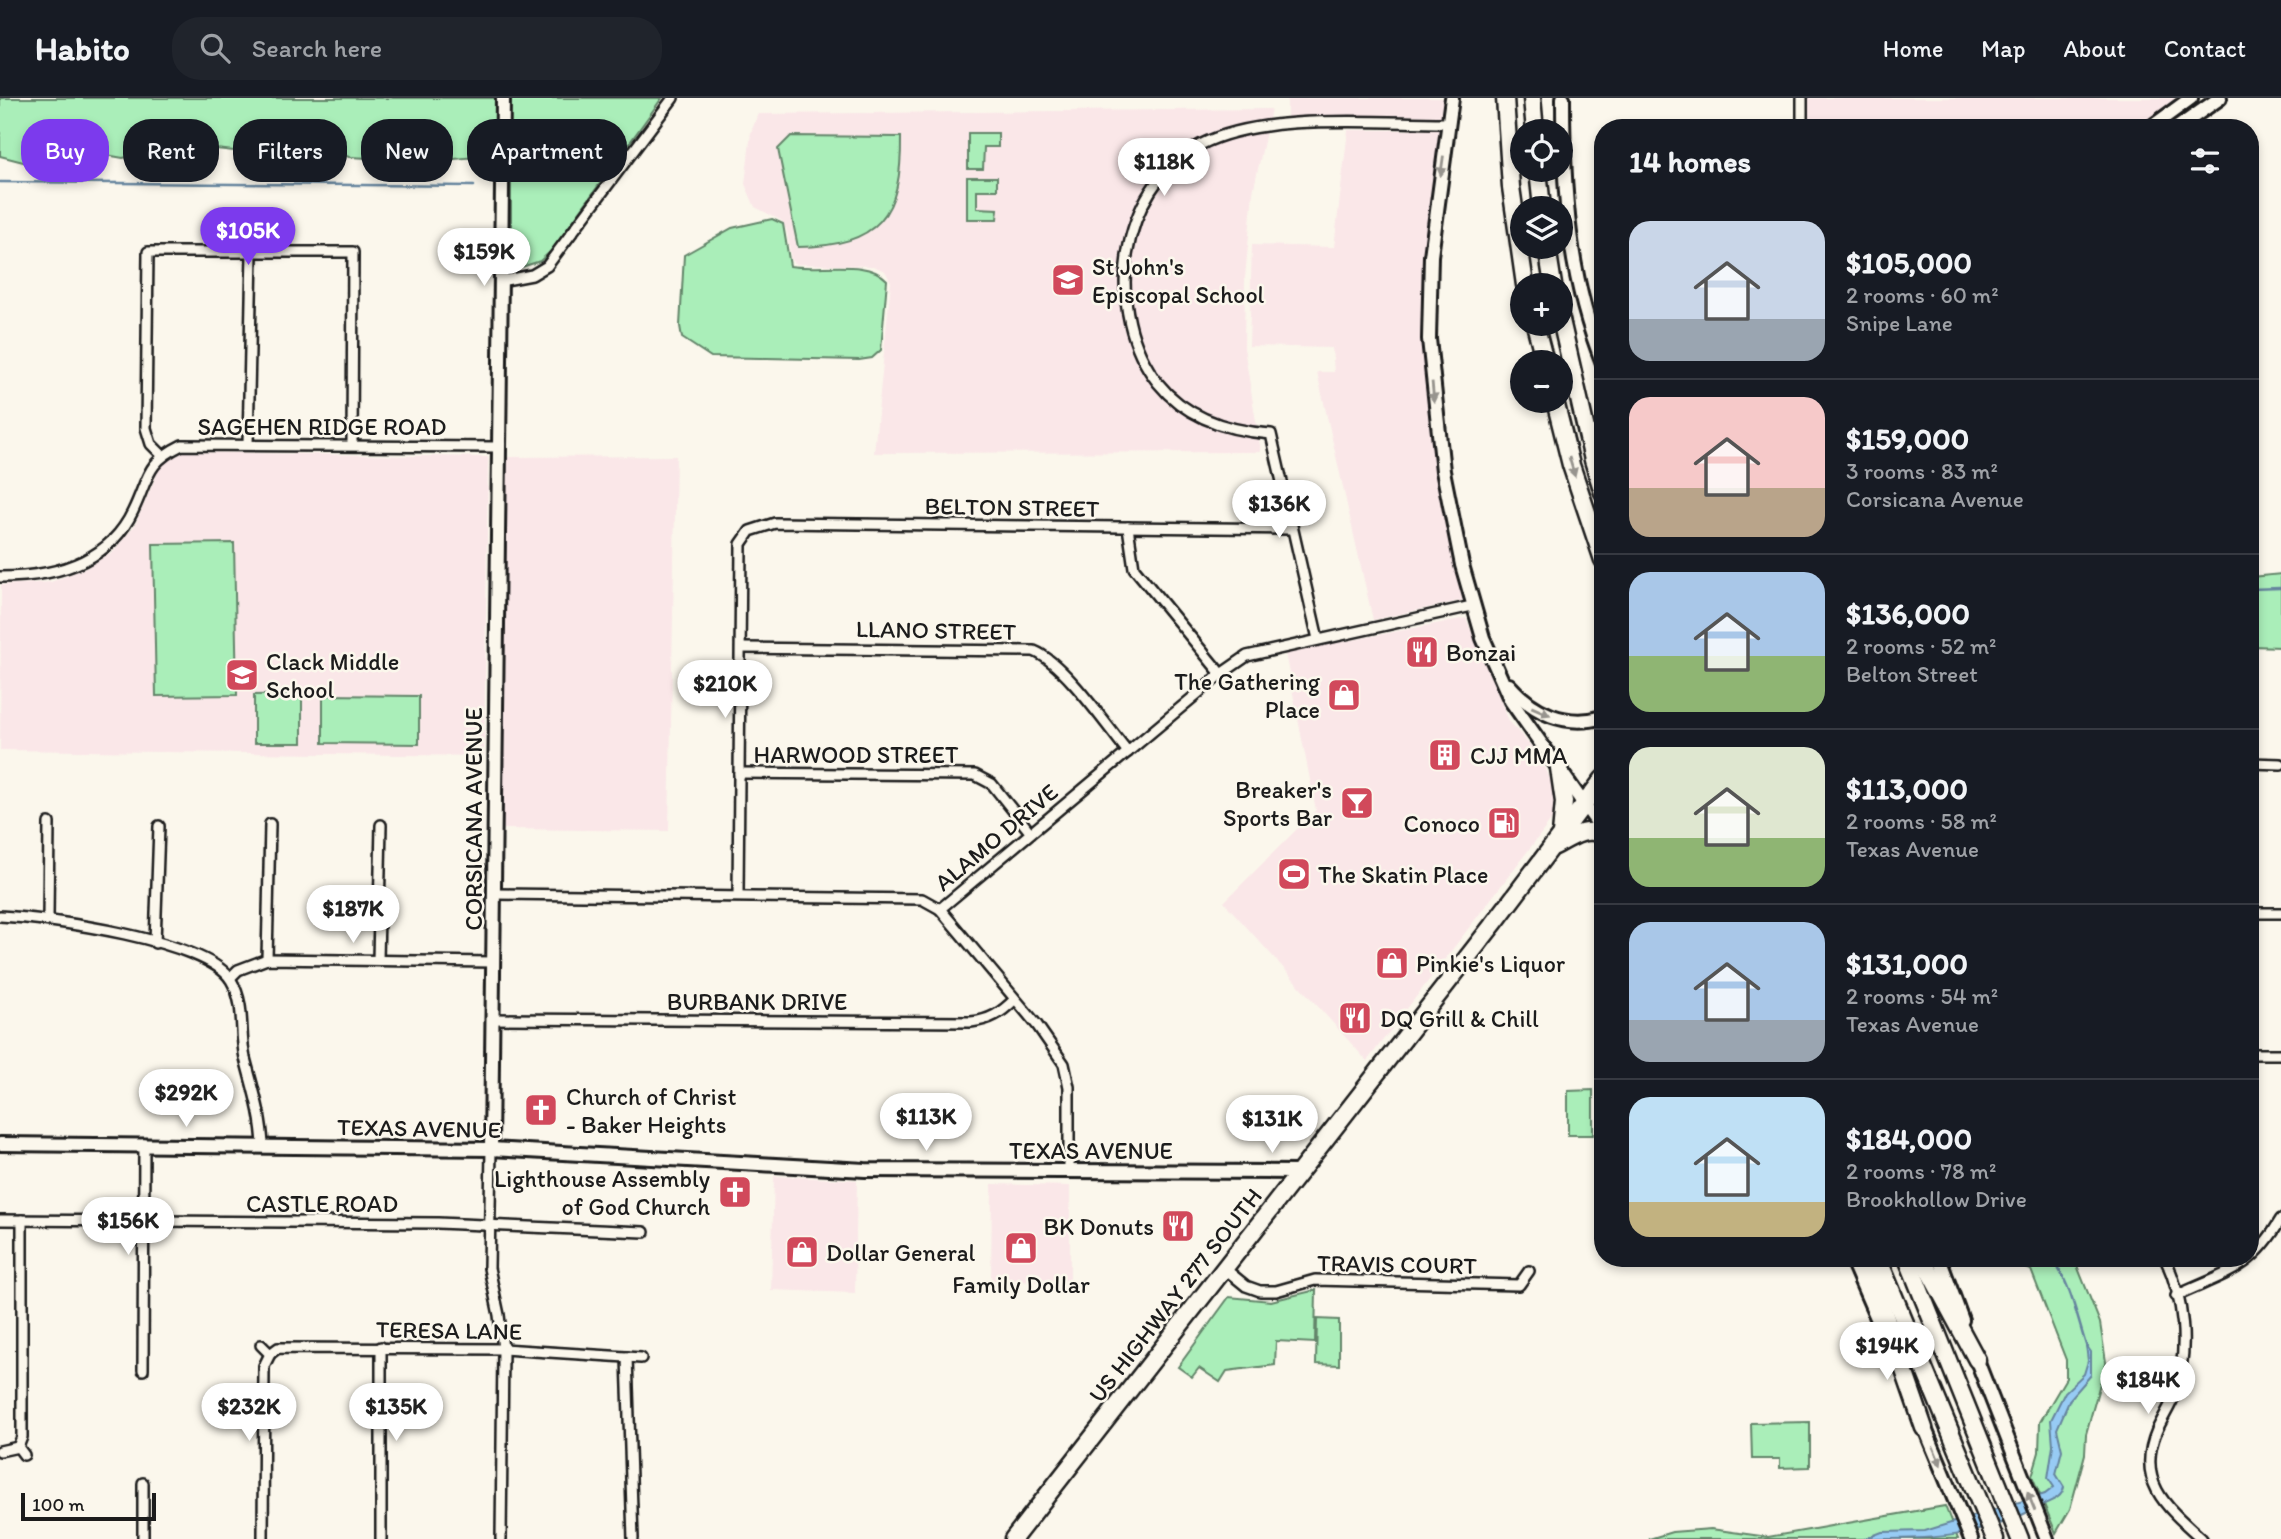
<!DOCTYPE html>
<html lang="en">
<head>
<meta charset="utf-8">
<style>
  body { margin:0; font-family:Itim,sans-serif; background:#20242c; color:#f1f3f6; height:100vh; display:flex; flex-direction:column; font-size:26px; white-space:nowrap }
  * { box-sizing:border-box; margin:0 }
  p { font-size:23px; color:#9ea1a6 }
  .icon { flex:none; width:38px; height:38px; fill:none; stroke:currentColor; stroke-width:2; stroke-linecap:round; stroke-linejoin:round }
  .map { position:relative; flex:1; overflow:hidden }
  .drawer { position:absolute; left:1594px; top:21px; width:665px; height:1148px; display:flex; flex-direction:column; background:#171b24; border-radius:28px; box-shadow:0 4px 10px #0003 }
  .drawer>* { flex:none }
  .hud { position:absolute; left:21px; top:21px; width:665px; height:63px; display:flex; gap:14px }
  .controls { position:absolute; left:1510px; top:21px; display:grid; gap:14px }
  .controls a { display:grid; place-items:center; width:63px; height:63px; border-radius:50%; background:#171b24; box-shadow:0 4px 10px #0003; font-size:35px }
  .scale { position:absolute; left:21px; bottom:18px; width:135px; box-sizing:border-box; padding-left:7px; border:4px solid #1c1c1c; border-top:0; font-size:19px; line-height:24px; white-space:nowrap; color:#1c1c1c; -webkit-text-stroke:5px #fbf7ec; paint-order:stroke }
  .price { position:absolute; translate:-50% -60px; padding:0 16px; border-radius:24px; background:#fff; color:#222; font-size:23px; line-height:46px; filter:drop-shadow(0 2px 4px #0008) }
  .price::after { content:''; position:absolute; left:50%; top:42px; width:21px; height:16px; margin-left:-10px; background:inherit; clip-path:polygon(0 0,100% 0,50% 100%) }
  .price.selected { background:#7c3aed; color:#fff }
  ul { padding:0; list-style:none }
  li { display:flex; align-items:center; gap:21px; height:175px; padding:0 35px }
  li+li { border-top:2px solid #363941 }
  li span { display:grid; place-items:center; flex:none; width:196px; height:140px; border-radius:21px; color:#555 }
  li>.icon { margin-inline-start:auto }
  span .icon { width:84px; height:84px; fill:#fffc; stroke-width:1 }
  li b { font-size:30px }
  h2 { display:flex; justify-content:space-between; align-items:center; height:84px; padding:0 35px; font-size:30px }
  .pill { padding:0 24px; border-radius:28px; background:#171b24; box-shadow:0 4px 10px #0003; font-size:24px; line-height:63px }
  .pill.selected { background:#7c3aed; color:#fff }
  header { display:flex; align-items:center; gap:42px; box-sizing:border-box; height:98px; padding:0 35px; background:#171b24; border-bottom:2px solid #363941 }
  header strong { font-size:33px }
  nav { display:flex; gap:38px; margin-inline-start:auto; font-size:24px }
  .search { width:490px; height:63px; background:#20242c; display:flex; align-items:center; gap:18px; box-sizing:border-box; padding:0 24px; border-radius:28px; color:#9ea1a6; font-size:26px }
  .map>svg:first-child { display:block }
  .built { fill:#fae7e8 }
  .green { fill:#aaeeb9; stroke:#63856a; stroke-width:2 }
  .water { fill:#97cbf4; stroke:#66859e; stroke-width:2 }
  .lines { fill:none; stroke-linecap:round; stroke-linejoin:round }
  .stream { stroke:#66859e; stroke-width:2.5 }
  .street-casing { stroke:#1c1c1c; stroke-width:14 }
  .secondary-casing { stroke:#1c1c1c; stroke-width:18 }
  .highway-casing { stroke:#1c1c1c; stroke-width:21 }
  .street { stroke:#fbf7ec; stroke-width:9 }
  .secondary { stroke:#fbf7ec; stroke-width:12 }
  .highway { stroke:#fbf7ec; stroke-width:16 }
  .oneway { fill:#97948e }
  .labels { text-anchor:middle; dominant-baseline:central; stroke-width:5; stroke-linejoin:round; paint-order:stroke }
  .poi-label { font-size:24px; fill:#1c1c1c; stroke:#fbf7ec; text-anchor:start }
  .street-label { font-size:24px; fill:#1c1c1c; stroke:#fbf7ec }
</style>
</head>
<body>
<header>
<strong>Habito</strong>
<div class="search"><svg class="icon" aria-label="search" viewBox="0 0 24 24"><circle cx="10" cy="10" r="6"/><path d="M15 15l6 6"/></svg>Search here</div>
<nav><a>Home</a><a>Map</a><a>About</a><a>Contact</a></nav>
</header>
<div class="map">
<svg width="2281" height="1441" viewBox="0 0 2281 1441">
  <rect width="100%" height="100%" fill="#fbf7ec"/>
  <filter id="ink" filterUnits="userSpaceOnUse"><feTurbulence type="fractalNoise" baseFrequency=".0143" numOctaves="2"/><feDisplacementMap in="SourceGraphic" scale="14" xChannelSelector="R" yChannelSelector="G"/><feConvolveMatrix kernelMatrix="1 2 1 2 8 2 1 2 1" color-interpolation-filters="sRGB"/></filter>
  <g filter="url(#ink)">
    <g class="built">
      <polygon points="1287,0 1443,0 1441,18 1352,17 1287,21"/>
      <polygon points="1806,0 2175,0 2139,30 1806,30"/>
      <polygon points="1271,11 1253,94 1245,180 1244,250 1261,354 874,355 891,184 885,173 873,168 796,166 791,162 787,133 782,123 755,109 745,86 751,34 758,16"/>
      <polygon points="1348,32 1440,32 1423,173 1423,244 1435,356 1464,502 1373,522 1317,274 1334,274 1332,250 1249,248 1252,147 1334,149"/>
      <polygon points="183,354 488,359 484,658 0,652 1,487 51,484 86,470 114,453 135,427 161,367"/>
      <polygon points="676,358 669,733 501,731 502,359"/>
      <polygon points="1466,520 1509,623 1541,660 1555,692 1553,720 1367,963 1224,804 1316,712 1285,555"/>
      <polygon points="774,1078 857,1082 855,1195 771,1192"/>
      <polygon points="992,1086 1070,1088 1070,1184 991,1183"/>
    </g>
    <g class="green">
      <polygon points="0,0 662,0 551,153 540,163 522,169 511,165 511,56 431,63 349,59 330,52 293,50 272,57 216,51 176,58 144,55 123,60 78,52 47,56 23,64 0,58"/>
      <polygon points="968,35 998,35 998,49 984,49 983,71 968,71"/>
      <path d="M791,38L901,39C902,117 879,148 798,149L778,51Z"/>
      <polygon points="967,79 997,79 997,92 977,92 977,110 998,111 997,121 967,121"/>
      <path d="M772,121L783,126L790,168C820,173 867,160 887,182L881,252L872,260L859,262L711,259L682,240L680,228L684,157L732,130Z"/>
      <polygon points="234,445 237,597 156,598 153,446"/>
      <polygon points="2281,476 2281,549 2251,548 2251,479"/>
      <polygon points="302,596 302,645 254,645 254,597"/>
      <polygon points="323,597 419,598 419,646 323,645"/>
      <polygon points="1593,992 1593,1037 1568,1037 1568,993"/>
      <polygon points="2002,1160 2074,1160 2100,1225 2106,1264 2086,1336 2085,1356 2070,1411 2056,1435 2032,1378 2039,1354 2040,1324 2066,1280 2066,1262 2031,1172"/>
      <polygon points="1316,1192 1315,1245 1276,1243 1275,1267 1227,1273 1220,1284 1199,1270 1192,1279 1178,1269 1229,1199 1271,1203"/>
      <polygon points="1317,1221 1339,1222 1339,1267 1316,1266"/>
      <polygon points="1810,1324 1810,1369 1780,1370 1780,1361 1752,1361 1751,1325"/>
      <polygon points="1945,1408 1958,1441 1649,1441 1672,1434 1711,1431 1768,1439"/>
    </g>
    <path class="water" d="M2086,1247L2091,1254V1277L2070,1301L2057,1331L2062,1352L2056,1376L2064,1389C2062,1401 2050,1403 2040,1408C1979,1441 1932,1441 1864,1441L1882,1434L1925,1433L2045,1396L2054,1389L2048,1380L2053,1347L2051,1322L2065,1294L2084,1276L2088,1263Z"/>
    <g class="lines">
      <g class="stream">
        <polyline points="0,84 474,88"/>
        <polyline points="2250,491 2281,490"/>
        <path d="M2051,1160C2071,1184 2077,1221 2087,1250"/>
      </g>
      <defs>
        <g id="street">
          <polyline points="1802,30 1802,0"/>
          <polyline points="500,183 532,177 547,168 673,0"/>
          <polyline points="248,346 252,154"/>
          <polyline points="162,357 151,346 146,330 148,154 353,154 352,347"/>
          <polyline points="1128,429 1134,470 1221,576"/>
          <path d="M0,479C53,479 108,466 133,413C149,380 145,365 182,347L497,349"/>
          <path d="M1318,541L1271,336C1229,333 1186,320 1158,285C1103,215 1117,91 1200,47C1263,14 1377,25 1448,25"/>
          <path d="M741,550L1034,553C1064,565 1106,627 1128,654"/>
          <polyline points="2250,665 2281,666"/>
          <polyline points="739,675 975,677 992,686 1030,734"/>
          <polyline points="493,796 922,801 940,811 1221,576 1247,558 1472,508"/>
          <polyline points="738,797 741,446 750,433 775,425 1292,431"/>
          <polyline points="940,811 1037,927 1064,966 1069,989 1069,1073"/>
          <polyline points="2250,815 2281,815"/>
          <path d="M0,818C47,820 207,842 231,882C246,907 239,934 245,960C253,991 262,1017 263,1049"/>
          <polyline points="48,820 49,725"/>
          <polyline points="155,845 159,728"/>
          <polyline points="267,861 270,726"/>
          <polyline points="378,862 381,727"/>
          <polyline points="230,880 238,872 267,861 493,864"/>
          <path d="M492,921L971,924C990,922 1001,915 1014,902"/>
          <polyline points="2250,956 2281,956"/>
          <polyline points="491,1051 489,1170 499,1217 503,1251 501,1441"/>
          <polyline points="0,1122 438,1125 644,1134"/>
          <path d="M2165,1160C2184,1201 2189,1249 2176,1293C2172,1306 2163,1319 2157,1332C2135,1383 2166,1409 2202,1441"/>
          <polyline points="1224,1170 1246,1188 1260,1193 1276,1193 1315,1182 1519,1187 1529,1173"/>
          <path d="M2176,1198C2225,1175 2252,1172 2281,1121"/>
          <polyline points="261,1247 270,1256 278,1250 503,1251 641,1260"/>
          <polyline points="627,1259 633,1441"/>
          <polyline points="143,1272 144,1046"/>
          <polyline points="18,1349 22,1339 22,1122"/>
          <polyline points="0,1353 18,1349 24,1357"/>
          <polyline points="143,1441 143,1385"/>
          <polyline points="263,1441 264,1268 270,1256"/>
          <polyline points="381,1441 381,1249"/>
        </g>
        <g id="secondary">
          <polyline points="1452,0 1431,158 1429,241 1443,373 1462,467 1483,540 1511,603 1603,733"/>
          <path d="M1563,0C1563,91 1568,179 1603,265"/>
          <polyline points="2150,30 2191,0"/>
          <polyline points="2177,30 2220,0"/>
          <path d="M1509,587C1533,615 1566,630 1603,619"/>
          <polyline points="0,1046 491,1051 865,1072 1300,1074"/>
          <polyline points="491,1051 503,0"/>
          <polyline points="1851,1160 1887,1243"/>
          <polyline points="1939,1160 1962,1222"/>
          <polyline points="1974,1255 2047,1441"/>
          <polyline points="1921,1321 1971,1441"/>
        </g>
        <g id="highway">
          <polyline points="1505,0 1511,89 1525,187"/>
          <polyline points="1532,0 1535,33"/>
          <polyline points="1538,72 1542,110"/>
          <polyline points="1547,149 1553,187"/>
          <polyline points="1561,222 1593,362 1603,394"/>
          <polyline points="1535,226 1545,264"/>
          <polyline points="1555,303 1571,367 1603,462"/>
          <polyline points="1559,670 1564,704 1561,736"/>
          <path d="M1555,748C1570,740 1586,728 1603,737"/>
          <polyline points="1865,1160 1924,1330"/>
          <polyline points="1878,1160 1995,1441"/>
          <polyline points="1907,1160 2020,1441"/>
          <polyline points="1922,1160 1977,1262"/>
          <polyline points="1013,1441 1495,824 1603,681"/>
        </g>
      </defs>
      <use href="#street" class="street-casing"/>
      <use href="#secondary" class="secondary-casing"/>
      <use href="#highway" class="highway-casing"/>
      <use href="#street" class="street"/>
      <use href="#secondary" class="secondary"/>
      <use href="#highway" class="highway"/>
    </g>
    <defs><path id="oneway-solid" d="M-6-.8H1V-3.2L6.5 0L1 3.2V.8H-6Z" transform="scale(1.75)"/></defs>
    <g class="oneway">
      <use href="#oneway-solid" transform="translate(1442 68) rotate(98)"/>
      <use href="#oneway-solid" transform="translate(1433 294) rotate(85)"/>
      <use href="#oneway-solid" transform="translate(1572 369) rotate(73)"/>
      <use href="#oneway-solid" transform="translate(1541 613) rotate(23)"/>
      <use href="#oneway-solid" transform="translate(1937 1358) rotate(67)"/>
      <use href="#oneway-solid" transform="translate(2031 1403) rotate(-112)"/>
    </g>
  </g>
  <defs>
    <symbol id="school-square" viewBox="-11 -11 22 22"><rect x="-9" y="-9" width="18" height="18" rx="4" fill="#d1495b" stroke="#fbf7ec"/><path d="M0-5L7-2L0 1L-7-2ZM-4 1L0 2.5L4 1V4Q0 6-4 4Z" fill="#fff"/></symbol>
    <symbol id="restaurant-square" viewBox="-11 -11 22 22"><rect x="-9" y="-9" width="18" height="18" rx="4" fill="#d1495b" stroke="#fbf7ec"/><path d="M-5-6h1v4h1v-4h1v4h1v-4h1v5L-1.5 .5V6h-2V.5L-5-1ZM5-6V6H3V1.5H1.5Q1.5-4 5-6Z" fill="#fff"/></symbol>
    <symbol id="shop-square" viewBox="-11 -11 22 22"><rect x="-9" y="-9" width="18" height="18" rx="4" fill="#d1495b" stroke="#fbf7ec"/><path d="M-5-2.5h2.3a2.7 3.5 0 0 1 5.4 0H5L5.5 6h-11ZM-1.5-2.5h3a1.5 2.3 0 0 0-3 0Z" fill="#fff"/></symbol>
    <symbol id="building-square" viewBox="-11 -11 22 22"><rect x="-9" y="-9" width="18" height="18" rx="4" fill="#d1495b" stroke="#fbf7ec"/><path d="M-4-6H4V6H1V3H-1V6H-4ZM-2.5-4.3h1.7v1.8h-1.7ZM.8-4.3h1.7v1.8H.8ZM-2.5-1h1.7V.8h-1.7ZM.8-1h1.7V.8H.8Z" fill="#fff"/></symbol>
    <symbol id="bar-square" viewBox="-11 -11 22 22"><rect x="-9" y="-9" width="18" height="18" rx="4" fill="#d1495b" stroke="#fbf7ec"/><path d="M-6-5H6L.8 .8V4.5H3.5V6h-7V4.5H-.8V.8Z" fill="#fff"/></symbol>
    <symbol id="fuel-square" viewBox="-11 -11 22 22"><rect x="-9" y="-9" width="18" height="18" rx="4" fill="#d1495b" stroke="#fbf7ec"/><path d="M-5.5-6h7V0h2V4h1.3V-2.5L3-4.5l.8-.8L6-3V5H2.5V1h-1V6h-7ZM-4.2-4.7v3.2H.2V-4.7Z" fill="#fff"/></symbol>
    <symbol id="stadium-square" viewBox="-11 -11 22 22"><rect x="-9" y="-9" width="18" height="18" rx="4" fill="#d1495b" stroke="#fbf7ec"/><path d="M0-5a6.5 5 0 1 0 0 10a6.5 5 0 1 0 0-10ZM-3.5-1.8h7v3.6h-7Z" fill="#fff"/></symbol>
    <symbol id="church-square" viewBox="-11 -11 22 22"><rect x="-9" y="-9" width="18" height="18" rx="4" fill="#d1495b" stroke="#fbf7ec"/><path d="M-1.2-6h2.4v3.5h3.3v2.4h-3.3V6h-2.4V-.1h-3.3v-2.4h3.3Z" fill="#fff"/></symbol>
  </defs>
  <g fill-rule="evenodd">
    <use href="#school-square" x="1049" y="163" width="38" height="38"/>
    <use href="#restaurant-square" x="1403" y="535" width="38" height="38"/>
    <use href="#school-square" x="223" y="558" width="38" height="38"/>
    <use href="#shop-square" x="1325" y="578" width="38" height="38"/>
    <use href="#building-square" x="1426" y="638" width="38" height="38"/>
    <use href="#bar-square" x="1338" y="686" width="38" height="38"/>
    <use href="#fuel-square" x="1485" y="706" width="38" height="38"/>
    <use href="#stadium-square" x="1275" y="757" width="38" height="38"/>
    <use href="#shop-square" x="1373" y="846" width="38" height="38"/>
    <use href="#restaurant-square" x="1336" y="901" width="38" height="38"/>
    <use href="#church-square" x="522" y="993" width="38" height="38"/>
    <use href="#church-square" x="716" y="1075" width="38" height="38"/>
    <use href="#restaurant-square" x="1159" y="1109" width="38" height="38"/>
    <use href="#shop-square" x="1002" y="1131" width="38" height="38"/>
    <use href="#shop-square" x="783" y="1135" width="38" height="38"/>
  </g>
  <g class="labels">
    <g class="poi-label">
      <text x="1092" y="168">St John's<tspan x="1092" dy="28">Episcopal School</tspan></text>
      <text x="1446" y="554">Bonzai</text>
      <text x="266" y="563">Clack Middle<tspan x="266" dy="28">School</tspan></text>
      <text x="1320" y="583" text-anchor="end">The Gathering<tspan x="1320" dy="28">Place</tspan></text>
      <text x="1470" y="657">CJJ MMA</text>
      <text x="1332" y="691" text-anchor="end">Breaker's<tspan x="1332" dy="28">Sports Bar</tspan></text>
      <text x="1480" y="725" text-anchor="end">Conoco</text>
      <text x="1318" y="776">The Skatin Place</text>
      <text x="1416" y="865">Pinkie's Liquor</text>
      <text x="1380" y="920">DQ Grill &amp; Chill</text>
      <text x="566" y="998">Church of Christ<tspan x="566" dy="28">- Baker Heights</tspan></text>
      <text x="710" y="1080" text-anchor="end">Lighthouse Assembly<tspan x="710" dy="28">of God Church</tspan></text>
      <text x="1154" y="1128" text-anchor="end">BK Donuts</text>
      <text x="826" y="1154">Dollar General</text>
      <text x="1021" y="1186" text-anchor="middle">Family Dollar</text>
    </g>
    <g class="street-label">
      <text x="322" y="328">SAGEHEN RIDGE ROAD</text>
      <text transform="translate(1012 409) rotate(1)">BELTON STREET</text>
      <text transform="translate(936 532) rotate(1)">LLANO STREET</text>
      <text x="856" y="656">HARWOOD STREET</text>
      <text transform="translate(473 721) rotate(-90)">CORSICANA AVENUE</text>
      <text transform="translate(996 739) rotate(-40)">ALAMO DRIVE</text>
      <text x="757" y="903">BURBANK DRIVE</text>
      <text transform="translate(419 1030) rotate(1)">TEXAS AVENUE</text>
      <text x="1091" y="1052">TEXAS AVENUE</text>
      <text x="322" y="1105">CASTLE ROAD</text>
      <text transform="translate(1397 1166) rotate(1)">TRAVIS COURT</text>
      <text transform="translate(1175 1197) rotate(-52)">US HIGHWAY 277 SOUTH</text>
      <text transform="translate(449 1232) rotate(1)">TERESA LANE</text>
    </g>
  </g>
</svg>
<div class="controls">
<a><svg class="icon" aria-label="locate" viewBox="0 0 24 24"><circle cx="12" cy="12" r="6"/><path d="M12 2v4M12 18v4M2 12h4M18 12h4"/></svg></a>
<a><svg class="icon" aria-label="layers" viewBox="0 0 24 24"><path d="M12 4l9 5-9 5-9-5zM3 14l9 5 9-5"/></svg></a>
<a>+</a>
<a>−</a>
</div>
<div class="scale">100 m</div>
<b class="price" style="left:1164px;top:100px">$118K</b>
<b class="price selected" style="left:248px;top:169px">$105K</b>
<b class="price" style="left:484px;top:190px">$159K</b>
<b class="price" style="left:1279px;top:442px">$136K</b>
<b class="price" style="left:725px;top:622px">$210K</b>
<b class="price" style="left:353px;top:847px">$187K</b>
<b class="price" style="left:186px;top:1031px">$292K</b>
<b class="price" style="left:926px;top:1055px">$113K</b>
<b class="price" style="left:1272px;top:1057px">$131K</b>
<b class="price" style="left:128px;top:1159px">$156K</b>
<b class="price" style="left:1887px;top:1284px">$194K</b>
<b class="price" style="left:2148px;top:1318px">$184K</b>
<b class="price" style="left:249px;top:1345px">$232K</b>
<b class="price" style="left:396px;top:1345px">$135K</b>
<div class="hud">
<a class="pill selected">Buy</a>
<a class="pill">Rent</a>
<a class="pill">Filters</a>
<a class="pill">New</a>
<a class="pill">Apartment</a>
</div>
<section class="drawer">
<h2>14 homes<svg class="icon" aria-label="filters" viewBox="0 0 24 24"><path d="M4 7h16M4 17h16"/><circle cx="9" cy="7" r="2"/><circle cx="15" cy="17" r="2"/></svg></h2>
<ul>
<li><span style="background:linear-gradient(#c9d6e8 70%,#9aa5b1 0)"><svg class="icon" aria-label="home" viewBox="0 0 24 24"><path d="M3 11l9-7 9 7M6 9v11h12V9"/></svg></span><div><b>$105,000</b><p>2 rooms · 60 m²</p><p>Snipe Lane</p></div></li>
<li><span style="background:linear-gradient(#f6c9c9 65%,#b9a48a 0)"><svg class="icon" aria-label="home" viewBox="0 0 24 24"><path d="M3 11l9-7 9 7M6 9v11h12V9"/></svg></span><div><b>$159,000</b><p>3 rooms · 83 m²</p><p>Corsicana Avenue</p></div></li>
<li><span style="background:linear-gradient(#a9c7e8 60%,#8fb573 0)"><svg class="icon" aria-label="home" viewBox="0 0 24 24"><path d="M3 11l9-7 9 7M6 9v11h12V9"/></svg></span><div><b>$136,000</b><p>2 rooms · 52 m²</p><p>Belton Street</p></div></li>
<li><span style="background:linear-gradient(#dfe7d0 65%,#8fb573 0)"><svg class="icon" aria-label="home" viewBox="0 0 24 24"><path d="M3 11l9-7 9 7M6 9v11h12V9"/></svg></span><div><b>$113,000</b><p>2 rooms · 58 m²</p><p>Texas Avenue</p></div></li>
<li><span style="background:linear-gradient(#a9c7e8 70%,#9aa5b1 0)"><svg class="icon" aria-label="home" viewBox="0 0 24 24"><path d="M3 11l9-7 9 7M6 9v11h12V9"/></svg></span><div><b>$131,000</b><p>2 rooms · 54 m²</p><p>Texas Avenue</p></div></li>
<li><span style="background:linear-gradient(#bfe0f5 75%,#c2b280 0)"><svg class="icon" aria-label="home" viewBox="0 0 24 24"><path d="M3 11l9-7 9 7M6 9v11h12V9"/></svg></span><div><b>$184,000</b><p>2 rooms · 78 m²</p><p>Brookhollow Drive</p></div></li>
</ul>
</section>
</div>
</body>
</html>
